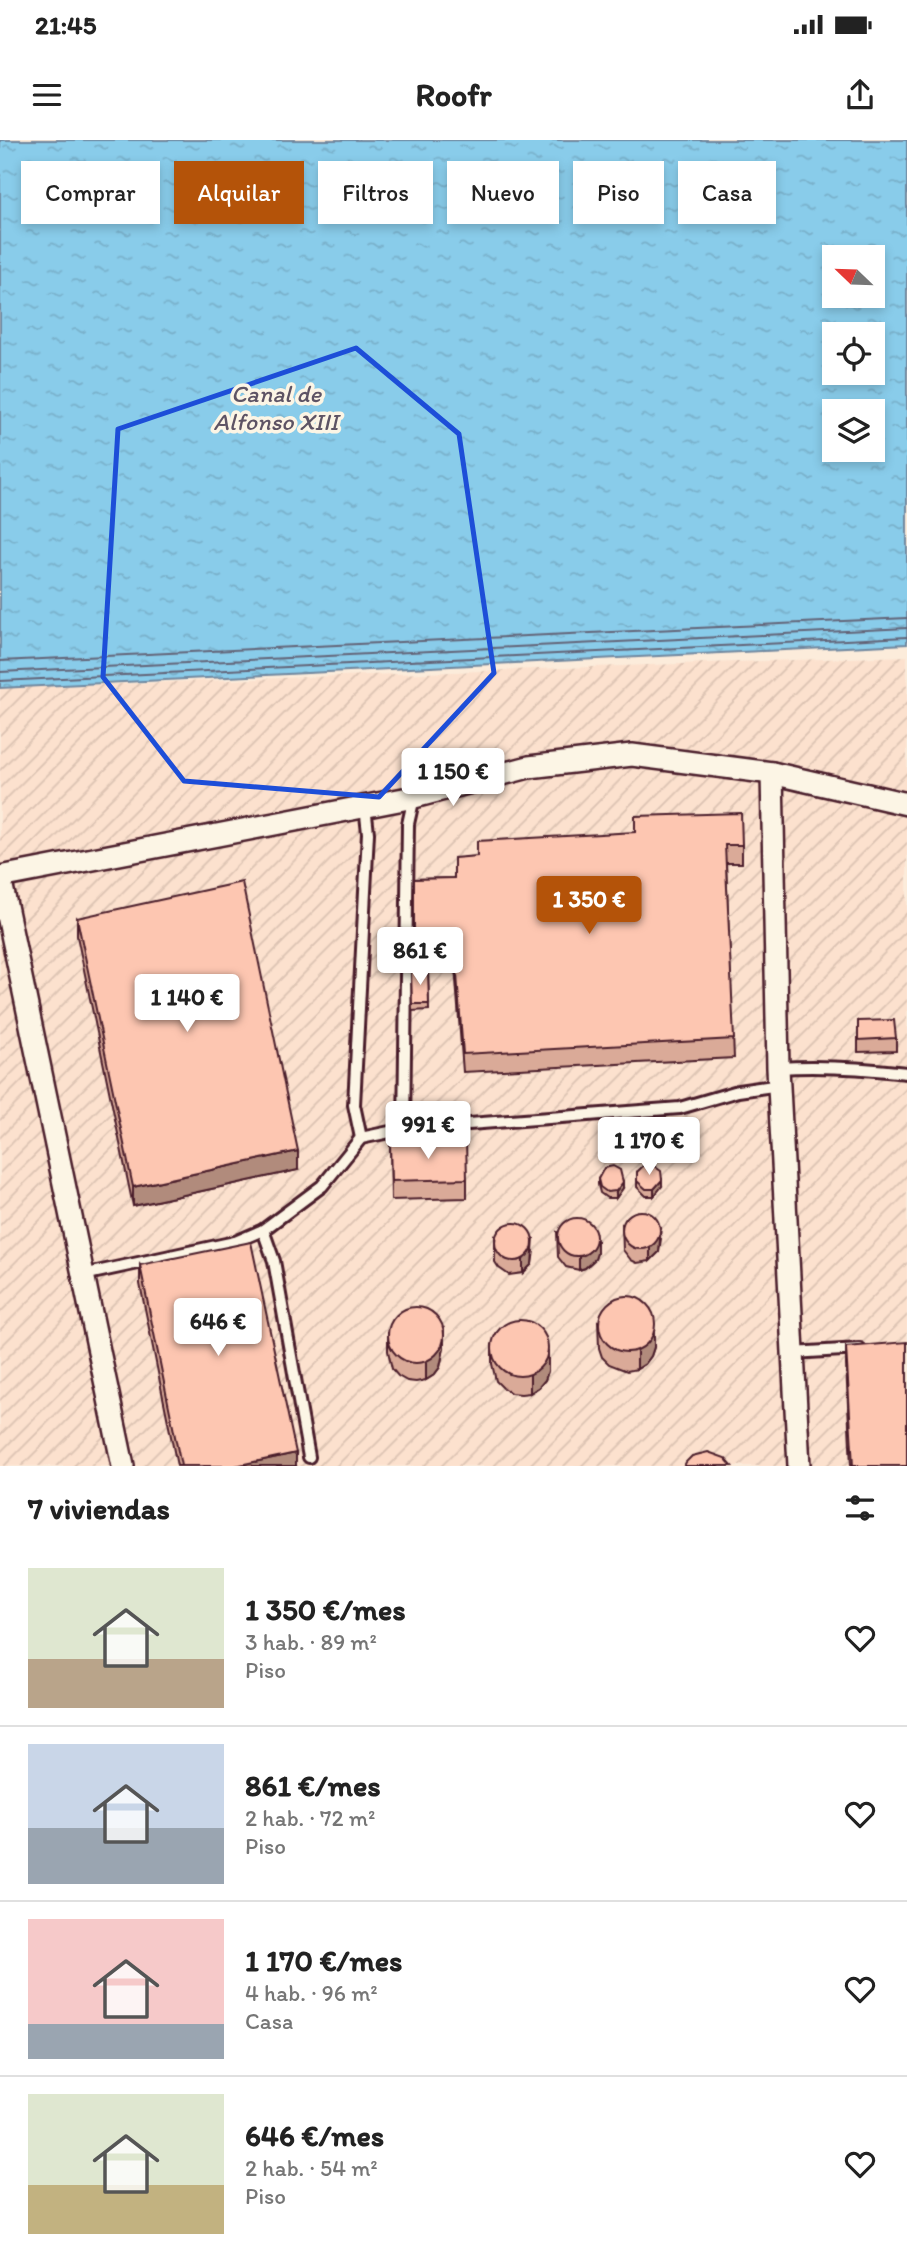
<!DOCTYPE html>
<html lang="es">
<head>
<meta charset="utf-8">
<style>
  body { margin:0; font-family:Itim,sans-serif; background:#f6f6f6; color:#222; height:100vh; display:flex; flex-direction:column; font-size:26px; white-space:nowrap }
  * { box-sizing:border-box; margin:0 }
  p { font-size:23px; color:#767676 }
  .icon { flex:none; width:38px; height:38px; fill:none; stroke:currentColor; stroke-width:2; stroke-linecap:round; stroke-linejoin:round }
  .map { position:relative; height:1326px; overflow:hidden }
  .details { display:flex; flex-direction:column; background:#fff; flex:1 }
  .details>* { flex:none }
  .guide { position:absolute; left:21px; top:21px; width:866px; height:63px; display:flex; gap:14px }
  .needle { width:46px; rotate:293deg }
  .buttons { position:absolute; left:822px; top:105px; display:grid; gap:14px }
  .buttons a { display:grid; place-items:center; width:63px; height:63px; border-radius:0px; background:#fff; box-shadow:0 4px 10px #0003; font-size:35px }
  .price { position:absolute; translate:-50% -60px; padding:0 16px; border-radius:7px; background:#fff; color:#222; font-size:23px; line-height:46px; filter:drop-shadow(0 2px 4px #0008) }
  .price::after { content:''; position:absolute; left:50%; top:42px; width:21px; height:16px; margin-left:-10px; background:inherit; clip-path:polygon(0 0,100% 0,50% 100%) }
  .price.on { background:#b45309; color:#fff }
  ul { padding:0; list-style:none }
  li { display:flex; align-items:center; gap:21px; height:175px; padding:0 28px }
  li+li { border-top:2px solid #e0e0e0 }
  li span { display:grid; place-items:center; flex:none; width:196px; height:140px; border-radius:0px; color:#555 }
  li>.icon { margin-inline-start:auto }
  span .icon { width:84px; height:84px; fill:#fffc; stroke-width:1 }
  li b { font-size:30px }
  h2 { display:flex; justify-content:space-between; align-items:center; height:84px; padding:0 28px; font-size:30px }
  .pill { padding:0 24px; border-radius:0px; background:#fff; box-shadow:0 4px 10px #0003; font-size:24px; line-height:63px }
  .pill.on { background:#b45309; color:#fff }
  .status { display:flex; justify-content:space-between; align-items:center; height:49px; padding:0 35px; background:#fff; direction:ltr }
  .status svg { height:19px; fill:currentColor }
  header { display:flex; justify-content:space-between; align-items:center; height:91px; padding:0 28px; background:#fff; font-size:32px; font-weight:800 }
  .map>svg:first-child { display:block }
  .industrial { fill:url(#industrial-furrows) }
  .water { fill:url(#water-ripples); stroke:#70879e; stroke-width:2; fill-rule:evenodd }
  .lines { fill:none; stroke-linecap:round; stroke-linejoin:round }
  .shore { stroke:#636477; stroke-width:2 }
  .lane-casing { stroke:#4a1f2b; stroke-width:16 }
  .street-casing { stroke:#4a1f2b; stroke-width:26 }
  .lane { stroke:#fcf5e5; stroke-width:10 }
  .street { stroke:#fcf5e5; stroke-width:21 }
  .wall { fill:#daaa98; stroke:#4a1f2b; stroke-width:2 }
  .shaded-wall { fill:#b18b7c; stroke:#4a1f2b; stroke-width:2 }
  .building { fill:#fdc6b1; stroke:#4a1f2b; stroke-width:2 }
  .marked { fill:none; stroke:#1d4ed8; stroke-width:5; stroke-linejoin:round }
  .labels { text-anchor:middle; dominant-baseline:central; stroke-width:7; stroke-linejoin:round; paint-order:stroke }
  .water-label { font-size:24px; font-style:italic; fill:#5d5364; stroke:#fcf5e5 }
</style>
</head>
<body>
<div class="status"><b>21:45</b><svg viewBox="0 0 49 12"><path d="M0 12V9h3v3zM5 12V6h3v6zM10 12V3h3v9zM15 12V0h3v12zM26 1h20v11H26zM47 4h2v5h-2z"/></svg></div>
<header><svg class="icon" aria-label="menu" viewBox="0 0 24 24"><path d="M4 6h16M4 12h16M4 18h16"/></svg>Roofr<svg class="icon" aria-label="share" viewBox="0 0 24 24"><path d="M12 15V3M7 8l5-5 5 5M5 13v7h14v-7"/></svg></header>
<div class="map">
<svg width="907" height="1326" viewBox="0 0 907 1326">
  <defs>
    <pattern id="industrial-furrows" width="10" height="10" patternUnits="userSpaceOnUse" patternTransform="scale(1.75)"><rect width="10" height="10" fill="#fce1ce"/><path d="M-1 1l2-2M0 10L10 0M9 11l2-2" fill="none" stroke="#dac1b1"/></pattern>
    <pattern id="water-ripples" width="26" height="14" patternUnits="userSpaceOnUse" patternTransform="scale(1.75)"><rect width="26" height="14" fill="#89ccea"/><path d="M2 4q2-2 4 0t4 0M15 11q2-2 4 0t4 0" fill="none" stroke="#78afc9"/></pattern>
  </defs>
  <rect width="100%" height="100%" fill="#fcecdb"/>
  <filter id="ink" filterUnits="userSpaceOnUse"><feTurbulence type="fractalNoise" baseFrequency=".0143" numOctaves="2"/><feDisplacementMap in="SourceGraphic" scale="14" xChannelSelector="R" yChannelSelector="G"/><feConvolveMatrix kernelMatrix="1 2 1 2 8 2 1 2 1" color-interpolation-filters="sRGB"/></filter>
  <g filter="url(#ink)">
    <polygon class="industrial" points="907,516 907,1326 0,1326 0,548"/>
    <path class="water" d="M0,0H907V504L0,548ZM835,117H873V156H835ZM835,194H873V233H835ZM835,271H873V310H835Z"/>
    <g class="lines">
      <g class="shore">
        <polyline points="0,521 907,478"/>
        <polyline points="0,532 907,488"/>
        <polyline points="0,541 907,497"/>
      </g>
      <defs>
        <g id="lane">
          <path d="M778,928C822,925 864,928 907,933"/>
          <polyline points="404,989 408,684 414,657"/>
          <polyline points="361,998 354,965 368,693 365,666"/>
          <polyline points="263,1090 274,1121 309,1317"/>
          <polyline points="83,1135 235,1102 263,1090 322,1046 361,998 404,989 680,968 738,951 780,945"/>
          <polyline points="792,1213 860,1209"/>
        </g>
        <g id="street">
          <polyline points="772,633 778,928 799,1326"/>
          <polyline points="0,737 414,657 529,627 632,615 772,633 907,664"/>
          <polyline points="0,737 123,1326"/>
        </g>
      </defs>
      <use href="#lane" class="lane-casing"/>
      <use href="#street" class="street-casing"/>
      <use href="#lane" class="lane"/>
      <use href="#street" class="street"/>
    </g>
    <g class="wall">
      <polygon points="477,701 742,705 742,723 726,723 734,918 463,932 455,827 414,829 414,739 454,738 477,716"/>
      <polygon points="77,778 298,1030 133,1066 77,796"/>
      <polygon points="411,831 428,831 429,870 412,871"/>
      <polygon points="858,881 896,898 896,911 858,912"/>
      <polygon points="390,1003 467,1039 467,1058 391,1060"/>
      <polygon points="637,1032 662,1046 654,1056 646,1056 637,1047"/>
      <polygon points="598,1039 623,1048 616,1058 607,1058 600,1053 598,1045"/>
      <polygon points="622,1084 661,1099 659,1112 650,1121 637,1123 631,1120 623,1110"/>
      <polygon points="557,1092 597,1113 595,1119 585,1128 579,1130 566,1127 558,1117"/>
      <polygon points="495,1096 534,1111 532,1124 523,1133 509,1135 499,1128 495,1122"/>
      <polygon points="140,1125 296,1326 177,1326 140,1144"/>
      <polygon points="598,1181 654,1207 651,1216 645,1224 637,1229 627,1231 609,1224 602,1217 599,1208"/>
      <polygon points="388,1192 444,1208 440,1227 434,1235 426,1240 416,1242 407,1241 398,1236 392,1229 388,1211"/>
      <polygon points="492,1205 548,1231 545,1240 539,1247 530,1253 521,1254 511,1253 503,1248 496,1241 492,1224"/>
      <polygon points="846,1207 907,1326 851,1326 846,1225"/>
    </g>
    <g class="shaded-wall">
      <polygon points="298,1011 298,1030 133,1066 133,1047"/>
      <polygon points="662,1040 662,1046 654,1056 654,1049"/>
      <polygon points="623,1042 623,1048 616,1058 616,1051"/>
      <polygon points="661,1086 659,1112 650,1121 650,1108"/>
      <polygon points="534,1098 532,1124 523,1133 523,1120"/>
      <polygon points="597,1100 597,1113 595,1119 585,1128 579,1130 579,1117"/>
      <polygon points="654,1188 654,1207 651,1216 645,1224 637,1229 637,1210"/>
      <polygon points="444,1190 444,1208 440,1227 434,1235 426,1240 426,1222"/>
      <polygon points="548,1212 548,1231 545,1240 539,1247 530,1253 530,1234"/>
      <polygon points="296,1313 296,1326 235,1326"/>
    </g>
    <g class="building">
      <polygon points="741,673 742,705 725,705 734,899 463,914 455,808 414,810 414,739 454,738 454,718 477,716 477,701 635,692 635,676"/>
      <polygon points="242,742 298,1011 133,1047 77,778"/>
      <polygon points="411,831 428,831 429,864 412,864"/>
      <polygon points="894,880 896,898 858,900 858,881"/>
      <polygon points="466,1001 467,1039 391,1041 390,1003"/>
      <polygon points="651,1024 661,1031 662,1040 654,1049 646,1049 637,1041 637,1032 643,1026"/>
      <polygon points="613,1026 620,1030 623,1042 616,1051 607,1052 600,1047 598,1039 604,1028"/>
      <circle cx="641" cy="1090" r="19"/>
      <circle cx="577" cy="1097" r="19"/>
      <circle cx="514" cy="1102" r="19"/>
      <polygon points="251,1102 296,1313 235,1326 181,1326 140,1125"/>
      <circle cx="627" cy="1184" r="28"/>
      <circle cx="416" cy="1195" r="28"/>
      <circle cx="520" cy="1208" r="28"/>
      <polygon points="907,1202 907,1326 853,1326 846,1207"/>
      <polygon points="708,1312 725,1318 732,1326 684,1326 686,1322 692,1316"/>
    </g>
  </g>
  <path class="marked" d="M356,208L459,294L494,533L379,657L184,641L103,537L118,289Z"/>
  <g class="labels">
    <g class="water-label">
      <text x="276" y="253">Canal de<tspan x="276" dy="28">Alfonso XIII</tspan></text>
    </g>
  </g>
</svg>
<div class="buttons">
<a><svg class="needle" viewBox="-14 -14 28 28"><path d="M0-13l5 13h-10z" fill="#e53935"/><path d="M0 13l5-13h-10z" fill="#767676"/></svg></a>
<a><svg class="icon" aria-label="locate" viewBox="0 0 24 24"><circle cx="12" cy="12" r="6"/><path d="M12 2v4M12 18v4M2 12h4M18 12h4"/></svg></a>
<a><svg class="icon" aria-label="layers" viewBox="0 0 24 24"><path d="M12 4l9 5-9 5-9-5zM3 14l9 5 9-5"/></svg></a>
</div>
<b class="price" style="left:453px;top:668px">1 150 €</b>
<b class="price on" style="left:589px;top:796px">1 350 €</b>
<b class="price" style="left:420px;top:847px">861 €</b>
<b class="price" style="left:187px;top:894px">1 140 €</b>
<b class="price" style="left:428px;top:1021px">991 €</b>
<b class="price" style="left:649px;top:1037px">1 170 €</b>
<b class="price" style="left:218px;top:1218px">646 €</b>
<div class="guide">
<a class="pill">Comprar</a>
<a class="pill on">Alquilar</a>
<a class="pill">Filtros</a>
<a class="pill">Nuevo</a>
<a class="pill">Piso</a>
<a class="pill">Casa</a>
</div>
</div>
<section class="details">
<h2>7 viviendas<svg class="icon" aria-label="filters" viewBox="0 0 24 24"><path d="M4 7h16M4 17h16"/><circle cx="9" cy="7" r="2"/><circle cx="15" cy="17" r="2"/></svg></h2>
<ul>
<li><span style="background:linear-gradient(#dfe7d0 65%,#b9a48a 0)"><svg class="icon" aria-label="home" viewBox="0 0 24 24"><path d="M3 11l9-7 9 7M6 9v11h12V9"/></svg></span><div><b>1 350 €/mes</b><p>3 hab. · 89 m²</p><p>Piso</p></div><svg class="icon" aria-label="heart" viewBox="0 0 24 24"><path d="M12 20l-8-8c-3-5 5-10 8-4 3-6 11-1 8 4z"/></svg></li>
<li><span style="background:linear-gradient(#c9d6e8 60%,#9aa5b1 0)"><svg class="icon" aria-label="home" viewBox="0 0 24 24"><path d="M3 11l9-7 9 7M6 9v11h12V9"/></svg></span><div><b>861 €/mes</b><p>2 hab. · 72 m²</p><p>Piso</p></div><svg class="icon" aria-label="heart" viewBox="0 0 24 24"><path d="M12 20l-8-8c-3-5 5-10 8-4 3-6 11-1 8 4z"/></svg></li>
<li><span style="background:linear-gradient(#f6c9c9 75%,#9aa5b1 0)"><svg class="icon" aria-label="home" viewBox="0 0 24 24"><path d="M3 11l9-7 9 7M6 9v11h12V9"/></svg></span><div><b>1 170 €/mes</b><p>4 hab. · 96 m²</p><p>Casa</p></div><svg class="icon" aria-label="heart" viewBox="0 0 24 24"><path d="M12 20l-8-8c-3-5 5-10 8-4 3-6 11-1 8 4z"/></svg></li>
<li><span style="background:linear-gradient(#dfe7d0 65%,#c2b280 0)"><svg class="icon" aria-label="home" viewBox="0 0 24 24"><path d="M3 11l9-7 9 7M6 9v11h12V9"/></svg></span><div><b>646 €/mes</b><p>2 hab. · 54 m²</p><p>Piso</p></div><svg class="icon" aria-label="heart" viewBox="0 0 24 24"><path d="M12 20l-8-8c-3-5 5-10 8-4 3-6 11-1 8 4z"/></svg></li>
</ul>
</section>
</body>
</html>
